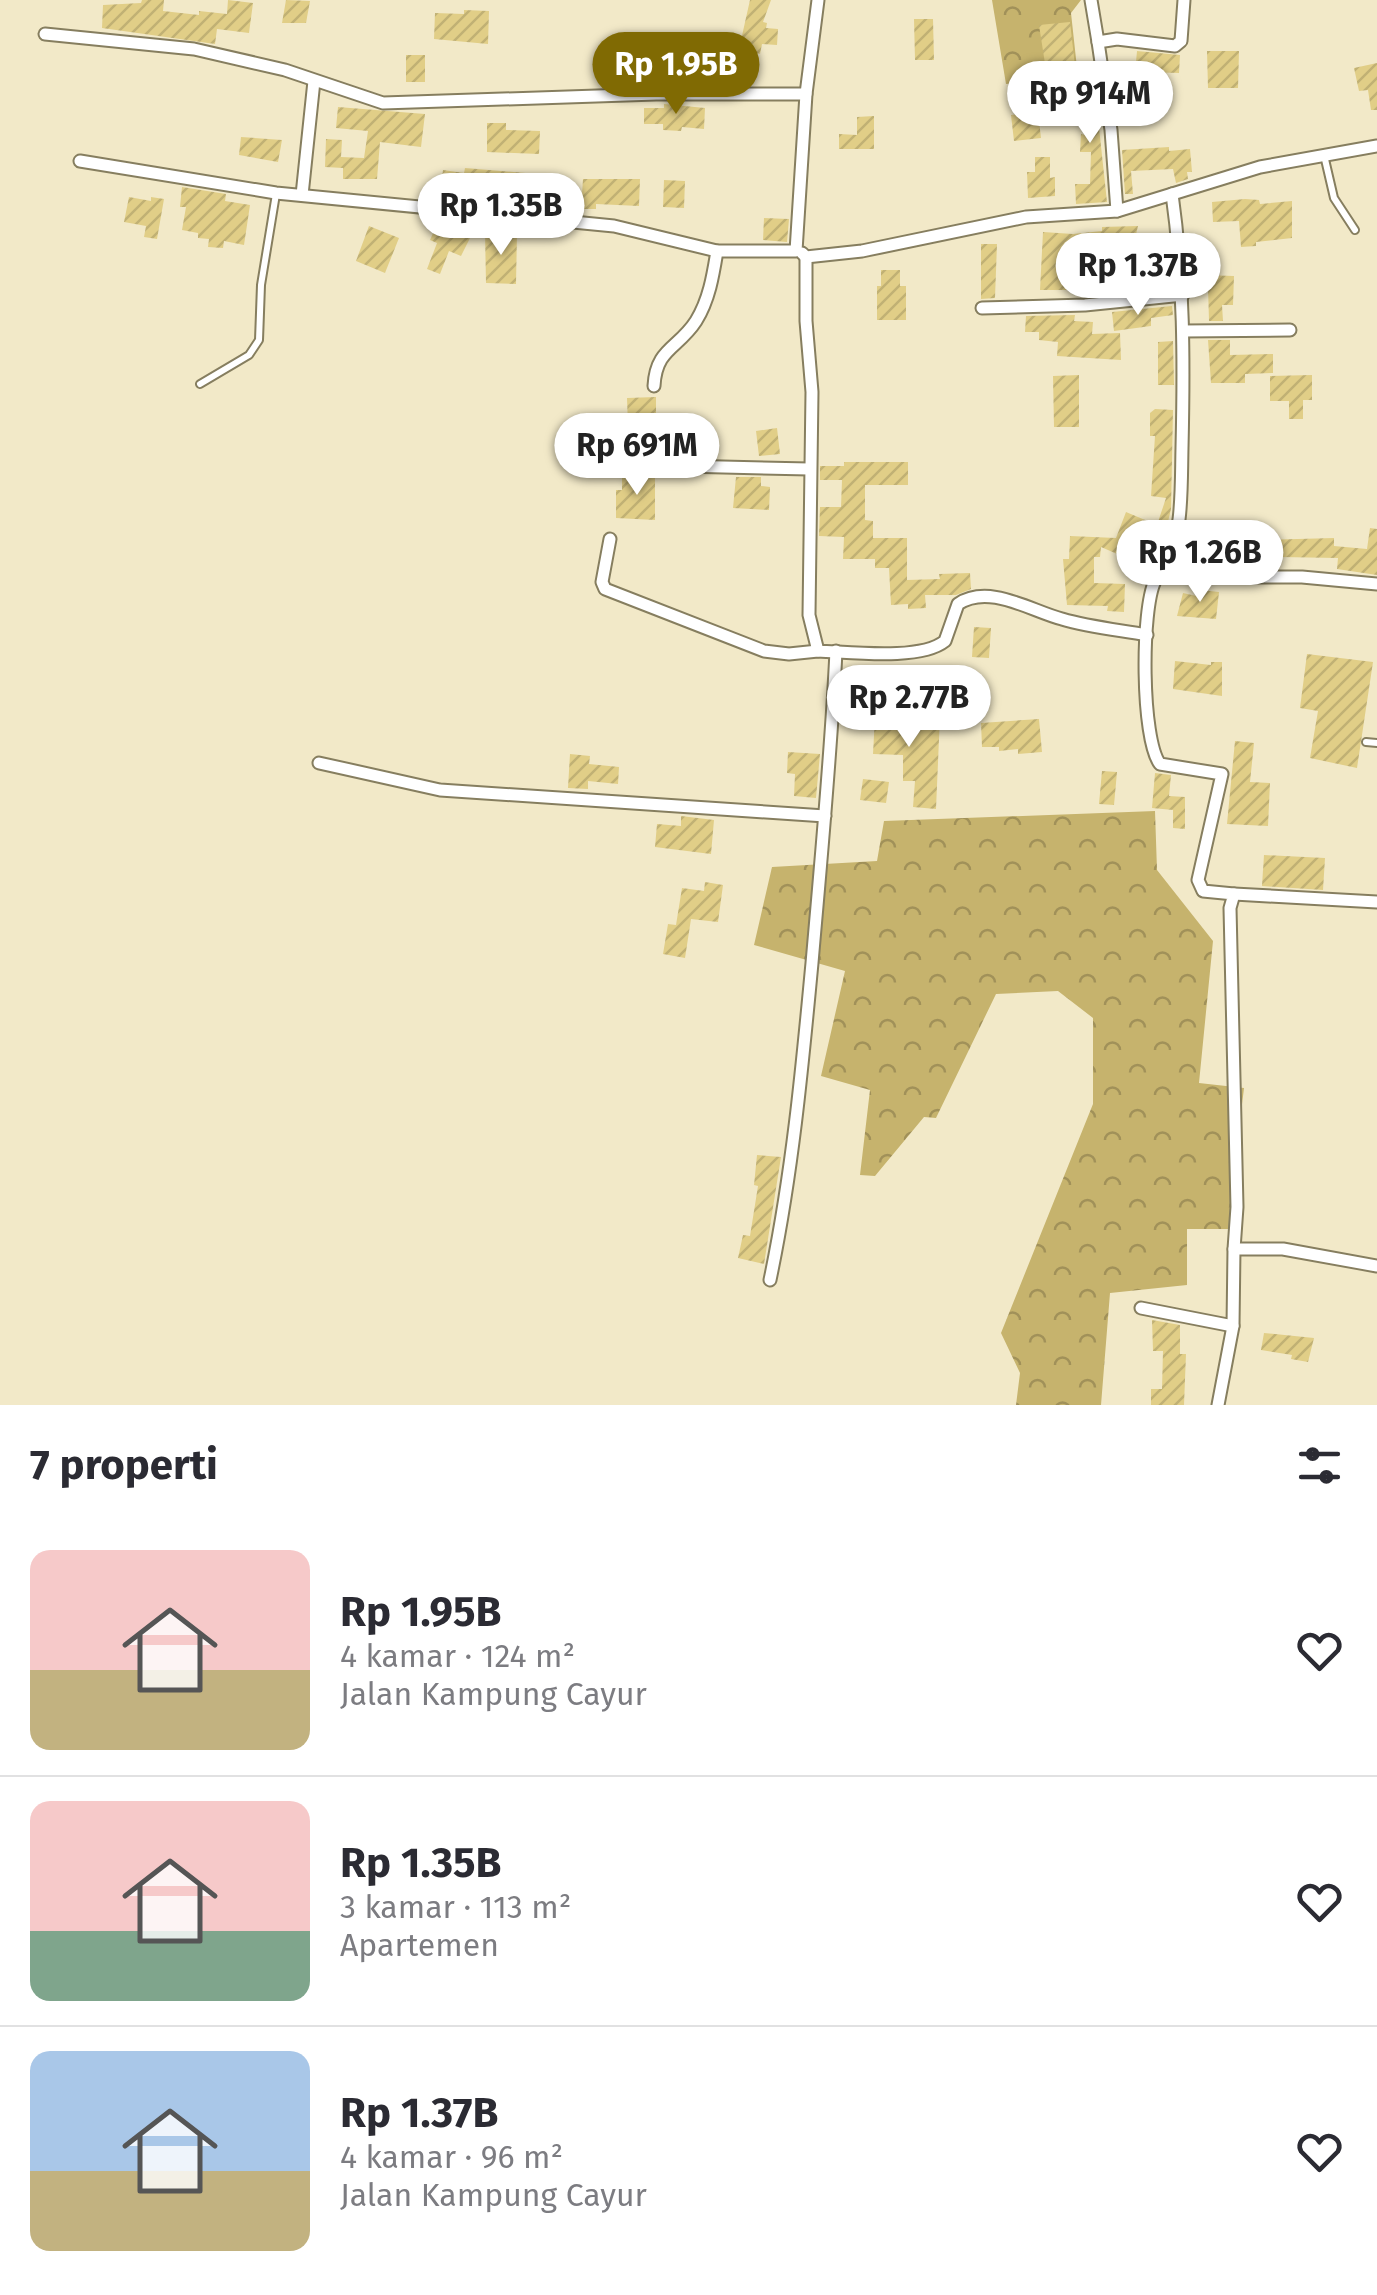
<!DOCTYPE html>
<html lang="id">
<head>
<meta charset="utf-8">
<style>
  body { margin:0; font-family:"Fira Sans",sans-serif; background:#f2f2f3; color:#2b2b33; height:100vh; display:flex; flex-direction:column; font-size:38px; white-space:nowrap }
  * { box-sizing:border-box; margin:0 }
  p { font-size:32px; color:#7c7c81 }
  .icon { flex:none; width:55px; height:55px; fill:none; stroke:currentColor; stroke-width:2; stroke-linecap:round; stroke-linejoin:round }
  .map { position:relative; height:1405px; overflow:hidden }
  .details { display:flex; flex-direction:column; background:#fff; flex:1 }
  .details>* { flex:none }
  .price { position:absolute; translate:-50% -85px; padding:0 22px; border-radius:35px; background:#fff; color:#222; font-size:32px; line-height:65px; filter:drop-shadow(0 2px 5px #0008) }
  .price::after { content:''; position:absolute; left:50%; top:60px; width:30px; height:22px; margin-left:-15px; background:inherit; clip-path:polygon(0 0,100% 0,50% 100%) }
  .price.selected { background:#806a03; color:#fff }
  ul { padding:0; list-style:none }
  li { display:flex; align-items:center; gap:30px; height:250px; padding:0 30px }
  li+li { border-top:2px solid #e1e1e2 }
  li span { display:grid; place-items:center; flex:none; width:280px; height:200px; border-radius:20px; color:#555 }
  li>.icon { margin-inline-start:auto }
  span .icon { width:120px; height:120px; fill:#fffc; stroke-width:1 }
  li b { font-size:42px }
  h2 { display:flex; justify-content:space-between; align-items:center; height:120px; padding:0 30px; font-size:42px }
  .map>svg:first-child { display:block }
  .forest { fill:url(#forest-crowns) }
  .building { fill:url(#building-hatch) }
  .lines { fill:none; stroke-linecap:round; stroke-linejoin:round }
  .lane-casing { stroke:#867e5f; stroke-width:10 }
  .street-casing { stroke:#867e5f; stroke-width:15 }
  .lane { stroke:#fff; stroke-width:6 }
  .street { stroke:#fff; stroke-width:11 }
</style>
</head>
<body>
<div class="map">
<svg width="1377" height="1405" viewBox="0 0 1377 1405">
  <defs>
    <pattern id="forest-crowns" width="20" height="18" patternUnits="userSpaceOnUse" patternTransform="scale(2.5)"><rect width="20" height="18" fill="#c6b36d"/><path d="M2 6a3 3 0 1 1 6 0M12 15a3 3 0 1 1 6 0" fill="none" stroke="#a19159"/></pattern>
    <pattern id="building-hatch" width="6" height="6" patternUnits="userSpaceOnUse" patternTransform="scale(2.5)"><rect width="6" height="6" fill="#e1ce87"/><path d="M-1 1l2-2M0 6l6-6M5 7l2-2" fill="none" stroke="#c1b174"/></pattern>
  </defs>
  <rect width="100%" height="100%" fill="#f2e9c8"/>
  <g class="forest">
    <polygon points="992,0 1081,0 1071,13 1078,77 1006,84"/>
    <polygon points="1155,811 1157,870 1213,941 1199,1083 1244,1088 1232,1188 1234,1229 1187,1229 1187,1285 1110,1293 1101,1405 1016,1405 1020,1373 1001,1333 1093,1104 1093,1018 1058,991 996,994 936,1118 924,1117 875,1176 860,1175 870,1090 821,1076 845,971 754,945 772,867 877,861 884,821"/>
  </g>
  <g class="building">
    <polygon points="142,0 164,0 163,11 199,15 199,11 227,14 228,0 253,3 249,33 217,29 215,44 102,28 103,5 141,3"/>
    <polygon points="286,0 310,1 306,23 282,23"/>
    <polygon points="750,0 771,0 763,22 767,23 766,28 778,29 777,45 762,44 760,54 739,49"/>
    <polygon points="464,10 489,11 488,44 434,39 435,13 464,14"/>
    <polygon points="914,19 933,19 934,60 915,60"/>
    <polygon points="1070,22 1075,66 1046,70 1039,25"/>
    <polygon points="1137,51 1180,55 1179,73 1145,72 1136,62"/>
    <polygon points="1207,51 1239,51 1238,88 1208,88"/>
    <rect x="406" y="55" width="19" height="27"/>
    <polygon points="1377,63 1377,110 1371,110 1368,90 1359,91 1354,68"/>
    <polygon points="1069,81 1094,81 1107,202 1076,204 1075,184 1090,184 1091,152 1080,152 1081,134 1085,135 1083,119 1090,117 1088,99 1069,99"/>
    <polygon points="664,104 705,108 704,129 682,127 681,131 663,130 663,124 644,124 644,108 664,108"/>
    <polygon points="338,107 425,114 421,147 380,142 377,179 343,179 343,168 325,167 326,139 342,140 341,157 364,158 368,131 336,128"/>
    <polygon points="1038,112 1041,138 1014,141 1011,115"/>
    <polygon points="874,116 874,149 839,149 839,134 857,135 857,117"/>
    <polygon points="487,123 506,123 506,130 540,131 539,154 487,152"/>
    <polygon points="241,137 282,140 278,162 239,155"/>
    <polygon points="1169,147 1169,151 1190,149 1192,172 1187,172 1188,179 1176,183 1173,169 1131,171 1133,194 1125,194 1122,150"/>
    <polygon points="1035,157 1050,157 1050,178 1055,177 1055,196 1028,198 1027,172 1035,172"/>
    <polygon points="465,168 549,175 547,200 482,195 482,199 463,198 440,193 443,170 464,173"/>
    <polygon points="583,179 640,179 639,206 596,204 596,209 581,209"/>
    <polygon points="664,180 685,181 684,208 663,207"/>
    <polygon points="182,187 226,194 225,201 250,205 244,245 224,241 223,248 208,247 209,239 198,238 198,233 182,230 186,207 180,207"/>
    <polygon points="129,197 151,201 151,197 164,199 157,239 144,237 146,226 124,222"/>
    <polygon points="1245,199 1259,200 1260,204 1292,201 1292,238 1256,242 1256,246 1241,247 1239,221 1213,222 1212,202"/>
    <polygon points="764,218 789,219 787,242 763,240"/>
    <polygon points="437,224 470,238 461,256 449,251 440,274 427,269 437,243 430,240"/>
    <polygon points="369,226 399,238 385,273 356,261"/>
    <polygon points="1138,226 1130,260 1110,262 1109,250 1098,250 1097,263 1068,266 1069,290 1040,290 1043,232 1073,234 1102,231 1102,227"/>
    <polygon points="485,232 517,234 516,284 486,283"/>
    <polygon points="981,244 997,244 995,298 981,299"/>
    <polygon points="1200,257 1203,275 1234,276 1233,305 1222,305 1223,321 1209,321 1208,287 1190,289 1188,259"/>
    <polygon points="881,270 900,270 900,286 906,286 906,320 877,320 877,286 881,286"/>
    <polygon points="1172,306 1173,315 1151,318 1151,326 1114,331 1112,312"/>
    <polygon points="1075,315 1074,321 1093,322 1092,334 1120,333 1121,360 1057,356 1058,342 1039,340 1039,332 1025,332 1026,316"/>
    <polygon points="1208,340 1230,340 1230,355 1273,354 1273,373 1245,374 1245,383 1211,383"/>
    <polygon points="1173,341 1174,385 1158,385 1158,342"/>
    <polygon points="1079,375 1079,427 1054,427 1053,376"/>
    <polygon points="1312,375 1312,400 1303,400 1303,419 1289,419 1289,401 1270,401 1270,376"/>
    <polygon points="656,397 656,419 676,419 674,461 659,461 659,454 629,455 627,398"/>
    <polygon points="1155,409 1173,410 1171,509 1158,564 1152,569 1101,547 1100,557 1094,557 1094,583 1125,584 1124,612 1107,611 1108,606 1067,605 1063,559 1069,559 1070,536 1116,538 1126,512 1157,525 1166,498 1151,496 1155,436 1150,436 1150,413"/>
    <polygon points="777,428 780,454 759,456 756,431"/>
    <polygon points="844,462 908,462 908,485 865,485 865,520 873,521 873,538 907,538 907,580 940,579 939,574 970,573 971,589 956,595 925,595 926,608 908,609 908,604 891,605 889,568 875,568 875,559 843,559 844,537 819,536 820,507 841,507 842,480 820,480 820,466 844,466"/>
    <polygon points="622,475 655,475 655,520 616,518 616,490 622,490"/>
    <polygon points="736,477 761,477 761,486 770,487 769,510 733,508"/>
    <polygon points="1370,528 1377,529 1377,575 1337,569 1338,558 1279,557 1279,567 1222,568 1204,565 1205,554 1199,554 1201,538 1226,541 1334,538 1334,546 1367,549"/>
    <polygon points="1201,590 1219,592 1216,619 1177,616 1183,593 1201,597"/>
    <polygon points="974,627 991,628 989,658 972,657"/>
    <polygon points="1307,654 1373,662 1357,768 1310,758 1318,711 1300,708"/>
    <polygon points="1175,661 1211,665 1211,662 1222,662 1222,696 1173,689"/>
    <polygon points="864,700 889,700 890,727 927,729 927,715 940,716 936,809 913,807 915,781 903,781 903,755 873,754 875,717 864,717"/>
    <polygon points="1039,719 1042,752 1018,754 1018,749 999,751 999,747 982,747 981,723"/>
    <polygon points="1235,741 1254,743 1250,782 1270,783 1268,826 1227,824"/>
    <polygon points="788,752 820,754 816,798 794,796 795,774 787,773"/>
    <polygon points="570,754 590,756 589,764 619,767 618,784 588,781 588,789 568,788"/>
    <polygon points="1102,771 1117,772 1114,805 1099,804"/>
    <polygon points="1155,773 1171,775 1169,796 1185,797 1185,829 1173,828 1173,810 1152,808"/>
    <polygon points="863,779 889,782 886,803 860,800"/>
    <polygon points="681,816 714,820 711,854 655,847 657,824 681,826"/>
    <polygon points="1264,855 1325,858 1323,890 1262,886"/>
    <polygon points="705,882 723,885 718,922 691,919 685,958 663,954 668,924 676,925 682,888 704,891"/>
    <polygon points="757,1155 781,1157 764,1264 738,1258 743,1235 750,1236 758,1186 754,1185"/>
    <polygon points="1152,1320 1180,1325 1180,1354 1186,1354 1184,1405 1151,1405 1151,1389 1162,1389 1163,1351 1153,1351"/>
    <polygon points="1264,1333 1314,1338 1308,1362 1291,1359 1292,1355 1261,1350"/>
  </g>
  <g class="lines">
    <defs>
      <g id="lane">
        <polyline points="1324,155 1334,198 1355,230"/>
        <polyline points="200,384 249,355 259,340 261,285 276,194"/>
        <polyline points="1366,742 1377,743"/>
      </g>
      <g id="street">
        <polyline points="1091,0 1098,42"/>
        <polyline points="1184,0 1181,41 1175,46 1117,39 1098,42 1111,130 1117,211 1260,167 1377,146"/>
        <polyline points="45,34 194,49 285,70 383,103 656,94 806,94"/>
        <polyline points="80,161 276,193 614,226 717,251"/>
        <path d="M1172,194C1184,279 1184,363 1182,448C1181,490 1183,531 1166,569L1221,577H1302L1377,584"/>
        <polyline points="302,195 314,81"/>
        <polyline points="802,253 806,257 862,251 1026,217 1117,211"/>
        <path d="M806,257V321L812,392L809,615L818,651C850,652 920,661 945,641L958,604C989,583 1031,611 1062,619C1089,627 1119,630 1147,635"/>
        <polyline points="982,308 1085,305 1183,295"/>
        <polyline points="1183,331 1290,330"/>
        <path d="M654,386C656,348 678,349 696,321C709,300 713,276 717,251H796L806,94L818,0"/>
        <polyline points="682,466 809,469"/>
        <polyline points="610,539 602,582 605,589 764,651 789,654 818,651"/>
        <path d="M1166,569C1163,572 1157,577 1155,581C1141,609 1141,739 1160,764L1222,774L1198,880L1203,891L1234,894L1230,908L1237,1207L1234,1249"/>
        <polyline points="319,763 440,790 825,816"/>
        <polyline points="1234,894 1377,902"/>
        <path d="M770,1280C792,1175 802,1070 812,963C821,859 831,756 836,651"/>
        <polyline points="1141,1308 1233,1326 1234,1249 1283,1249 1377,1266"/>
        <polyline points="1218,1405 1233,1326"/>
      </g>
    </defs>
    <use href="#lane" class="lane-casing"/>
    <use href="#street" class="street-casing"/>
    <use href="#lane" class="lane"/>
    <use href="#street" class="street"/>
  </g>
</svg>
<b class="price selected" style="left:676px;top:117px">Rp 1.95B</b>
<b class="price" style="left:1090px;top:146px">Rp 914M</b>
<b class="price" style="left:501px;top:258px">Rp 1.35B</b>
<b class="price" style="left:1138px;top:318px">Rp 1.37B</b>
<b class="price" style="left:637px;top:498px">Rp 691M</b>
<b class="price" style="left:1200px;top:605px">Rp 1.26B</b>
<b class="price" style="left:909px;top:750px">Rp 2.77B</b>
</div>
<section class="details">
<h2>7 properti<svg class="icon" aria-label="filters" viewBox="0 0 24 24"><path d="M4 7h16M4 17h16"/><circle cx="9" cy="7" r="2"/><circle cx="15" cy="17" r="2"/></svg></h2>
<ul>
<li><span style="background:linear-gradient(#f6c9c9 60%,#c2b280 0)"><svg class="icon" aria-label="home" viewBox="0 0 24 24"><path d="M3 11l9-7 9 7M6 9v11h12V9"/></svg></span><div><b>Rp 1.95B</b><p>4 kamar · 124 m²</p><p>Jalan Kampung Cayur</p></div><svg class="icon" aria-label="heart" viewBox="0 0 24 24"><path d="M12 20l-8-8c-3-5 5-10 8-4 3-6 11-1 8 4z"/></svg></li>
<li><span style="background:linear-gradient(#f6c9c9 65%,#7fa58c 0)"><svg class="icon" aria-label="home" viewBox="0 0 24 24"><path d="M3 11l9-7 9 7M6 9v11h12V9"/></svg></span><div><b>Rp 1.35B</b><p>3 kamar · 113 m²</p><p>Apartemen</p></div><svg class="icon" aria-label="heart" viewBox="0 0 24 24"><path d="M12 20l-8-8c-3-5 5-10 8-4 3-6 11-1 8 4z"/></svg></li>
<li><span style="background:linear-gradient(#a9c7e8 60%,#c2b280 0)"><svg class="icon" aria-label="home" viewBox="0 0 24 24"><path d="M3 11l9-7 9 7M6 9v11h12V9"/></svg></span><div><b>Rp 1.37B</b><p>4 kamar · 96 m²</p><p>Jalan Kampung Cayur</p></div><svg class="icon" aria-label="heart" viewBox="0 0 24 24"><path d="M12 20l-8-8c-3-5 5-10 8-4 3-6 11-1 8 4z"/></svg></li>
</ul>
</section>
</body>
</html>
